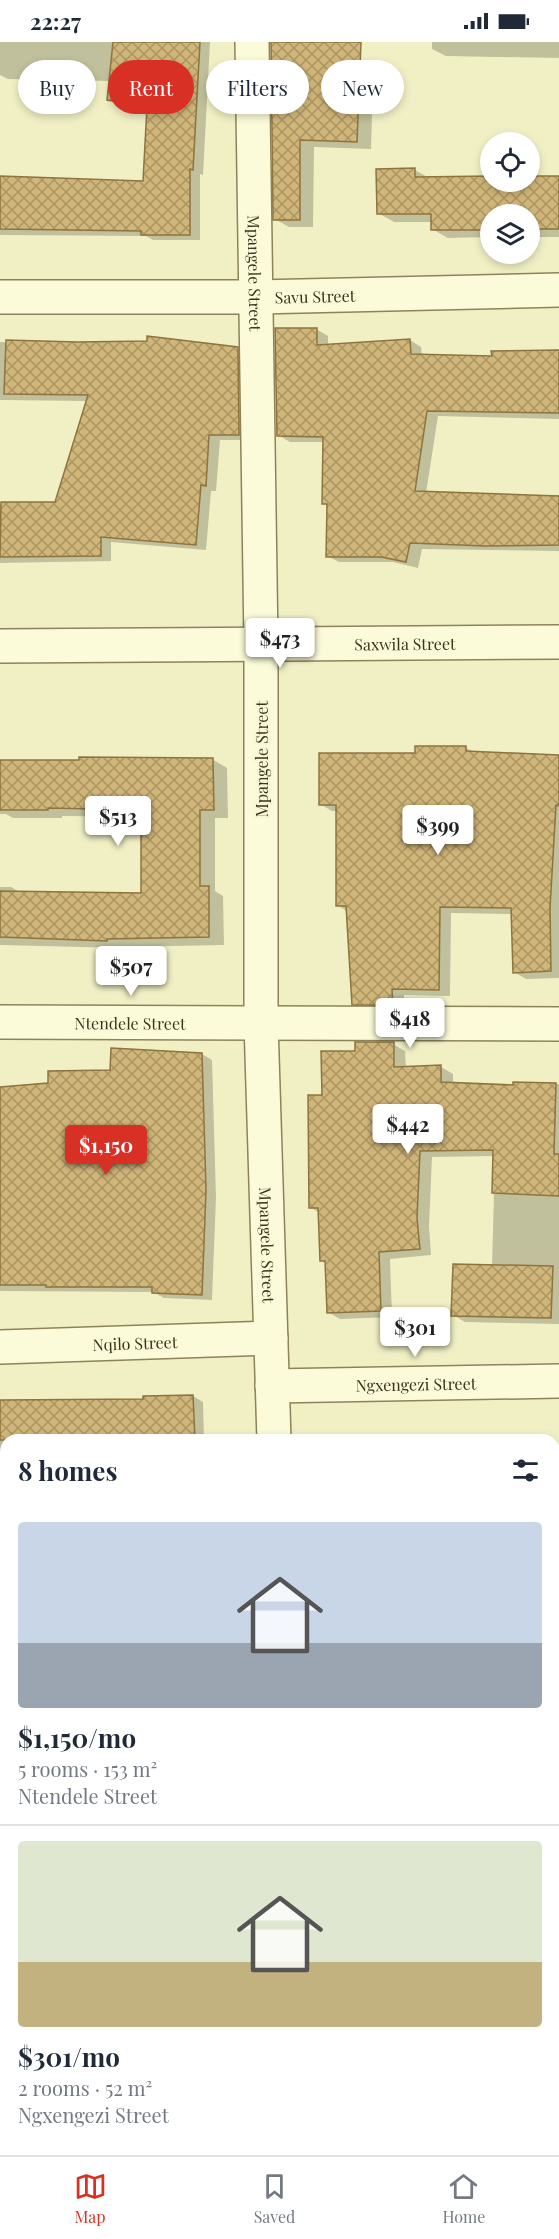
<!DOCTYPE html>
<html lang="en">
<head>
<meta charset="utf-8">
<style>
  body { margin:0; font-family:"Playfair Display",serif; background:#f2f2f3; color:#1f2937; height:100vh; display:flex; flex-direction:column; font-size:22px; white-space:nowrap }
  * { box-sizing:border-box; margin:0 }
  p { font-size:20px; color:#747a83 }
  .icon { flex:none; width:33px; height:33px; fill:none; stroke:currentColor; stroke-width:2; stroke-linecap:round; stroke-linejoin:round }
  .map { position:relative; flex:1; overflow:hidden }
  .drawer { position:absolute; left:0px; top:1392px; width:560px; height:722px; display:flex; flex-direction:column; background:#fff; border-radius:18px 18px 0 0; box-shadow:0 3px 9px #0003 }
  .drawer>* { flex:none }
  .top-card { position:absolute; left:18px; top:18px; width:524px; height:54px; display:flex; gap:12px }
  .buttons { position:absolute; left:480px; top:90px; display:grid; gap:12px }
  .buttons a { display:grid; place-items:center; width:60px; height:60px; border-radius:50%; background:#fff; box-shadow:0 3px 9px #0003; font-size:30px }
  .price { position:absolute; translate:-50% -51px; padding:0 14px; border-radius:6px; background:#fff; color:#222; font-size:20px; line-height:39px; filter:drop-shadow(0 2px 3px #0008) }
  .price::after { content:''; position:absolute; left:50%; top:36px; width:18px; height:14px; margin-left:-9px; background:inherit; clip-path:polygon(0 0,100% 0,50% 100%) }
  .price.current { background:#d93025; color:#fff }
  ul { padding:0; list-style:none }
  li { display:grid; align-content:center; gap:12px; height:318px; padding:0 18px }
  li+li { border-top:2px solid #e0e1e3 }
  li span { display:grid; place-items:center; height:186px; border-radius:6px; color:#555 }
  li>.icon { margin-inline-start:auto }
  span .icon { width:108px; height:108px; fill:#fffc; stroke-width:1 }
  li b { font-size:26px }
  h2 { display:flex; justify-content:space-between; align-items:center; height:72px; padding:0 18px; font-size:26px }
  .tag { padding:0 21px; border-radius:27px; background:#fff; box-shadow:0 3px 9px #0003; font-size:21px; line-height:54px }
  .tag.current { background:#d93025; color:#fff }
  .status { display:flex; justify-content:space-between; align-items:center; height:42px; padding:0 30px; background:#fff; direction:ltr }
  .status svg { height:16px; fill:currentColor }
  .tabs { display:flex; justify-content:space-around; align-items:center; height:84px; border-top:2px solid #e0e1e3; background:#fff; font-size:16px; color:#747a83 }
  .tabs a { display:grid; justify-items:center; gap:3px }
  .tabs .current { color:#d93025 }
  .map>svg:first-child { display:block }
  .shadow { fill:#0003 }
  .building { fill:url(#building-cross-hatch); stroke:#8e743e; stroke-width:1.5 }
  .lines { fill:none; stroke-linecap:round; stroke-linejoin:round }
  .minor-casing { stroke:#8d8359; stroke-width:36 }
  .minor { stroke:#fbfad9; stroke-width:33 }
  .labels { text-anchor:middle; dominant-baseline:central; stroke-width:4.5; stroke-linejoin:round; paint-order:stroke }
  .street-label { font-size:16px; fill:#3c351e; stroke:#f8f7d5 }
</style>
</head>
<body>
<div class="status"><b>22:27</b><svg viewBox="0 0 49 12"><path d="M0 12V9h3v3zM5 12V6h3v6zM10 12V3h3v9zM15 12V0h3v12zM26 1h20v11H26zM47 4h2v5h-2z"/></svg></div>
<div class="map">
<svg width="559" height="2113" viewBox="0 0 559 2113">
  <defs>
    <pattern id="building-cross-hatch" width="8" height="8" patternUnits="userSpaceOnUse" patternTransform="scale(1.5)"><rect width="8" height="8" fill="#d1b679"/><path d="M0 0l8 8M0 8l8-8" fill="none" stroke="#ab9563"/></pattern>
  </defs>
  <rect width="100%" height="100%" fill="#f1f0c5"/>
  <g class="shadow">
    <polygon points="0,0 210,0 203,133 200,132 200,198 153,198 146,194 0,193 0,136 145,140 149,67 119,63 109,57 110,39 8,37 0,33"/>
    <polygon points="272,0 349,0 358,65 372,73 371,107 314,105 313,185 289,185 275,177"/>
    <polygon points="432,0 559,0 559,16 446,14 432,7"/>
    <polygon points="415,128 431,137 490,136 490,140 530,140 530,135 559,135 559,195 530,195 530,172 490,172 490,195 448,196 432,187 432,180 394,180 378,171"/>
    <polygon points="316,287 328,294 328,303 410,298 421,305 422,314 493,315 559,309 559,377 438,374 426,451 543,455 543,453 559,453 559,509 422,507 418,526 393,520 339,520 327,514 328,463 324,461 325,400 290,400 278,393"/>
    <polygon points="0,300 237,306 248,313 249,398 220,398 216,449 211,449 206,508 111,500 111,519 0,521 0,462 57,462 87,359 0,358"/>
    <polygon points="466,706 474,710 559,714 559,936 526,937 514,930 512,872 451,871 450,954 404,953 404,969 366,969 354,962 347,869 337,863 337,769 332,769 320,762 416,712"/>
    <polygon points="212,717 227,726 228,776 215,776 215,849 223,854 224,903 122,905 122,906 0,903 0,845 11,845 21,851 143,853 143,775 62,774 62,776 13,776 6,772 0,772 0,719"/>
    <polygon points="393,1002 405,1009 406,1026 441,1025 453,1032 453,1042 514,1044 514,1041 559,1042 559,1282 465,1280 453,1273 492,1225 495,1114 432,1115 429,1184 431,1213 390,1217 392,1275 340,1277 328,1270 326,1221 321,1218 320,1171 310,1165 323,1054 357,1010"/>
    <polygon points="202,1012 212,1018 216,1155 212,1258 164,1256 153,1250 0,1249 0,1046 49,1043"/>
    <polygon points="193,1354 203,1360 204,1398 6,1398 6,1572 0,1572 0,1360 144,1358"/>
    <polygon points="554,1409 559,1411 559,1510 554,1510"/>
    <rect x="554" y="1573" width="5" height="56"/>
    <rect x="0" y="1695" width="6" height="210"/>
    <rect x="554" y="1770" width="5" height="231"/>
    <polygon points="6,2029 6,2108 197,2108 197,2113 0,2113 0,2030"/>
  </g>
  <g class="building">
    <polygon points="113,0 200,0 193,128 190,127 190,193 141,193 141,189 0,187 0,134 143,139 147,64 107,58"/>
    <polygon points="271,0 361,0 357,100 300,98 300,178 273,178"/>
    <polygon points="415,126 415,135 490,134 490,140 530,140 530,134 559,134 559,187 530,187 530,172 490,172 490,188 431,188 431,172 377,172 376,127"/>
    <polygon points="275,286 317,286 317,303 410,297 411,312 492,314 491,309 559,308 559,371 427,369 415,449 559,454 559,503 485,504 410,501 406,520 381,515 326,515 327,462 322,462 323,395 277,394"/>
    <polygon points="147,294 238,305 239,393 209,393 206,444 201,443 196,503 101,495 101,514 0,515 1,460 55,460 88,353 4,352 6,298 78,300 147,299"/>
    <polygon points="415,704 466,704 466,709 559,713 559,764 556,763 550,866 551,929 513,931 511,866 440,865 439,948 392,947 393,963 352,963 346,864 336,864 336,763 319,763 319,711 415,711"/>
    <polygon points="79,715 213,716 214,768 200,768 200,844 209,844 209,895 107,897 107,899 0,895 0,849 141,851 141,768 48,766 48,768 0,768 0,718 79,718"/>
    <polygon points="355,1000 394,1000 394,1025 441,1023 441,1040 513,1043 513,1040 556,1041 554,1112 559,1112 559,1154 492,1151 493,1108 420,1109 417,1176 420,1207 379,1210 381,1269 327,1271 325,1219 320,1219 318,1166 309,1166 308,1053 322,1053 321,1009 355,1009"/>
    <polygon points="111,1006 202,1011 206,1148 202,1253 152,1251 152,1245 46,1245 46,1243 0,1243 0,1045 48,1041 48,1029 110,1028"/>
    <polygon points="453,1222 553,1224 551,1276 451,1274"/>
    <polygon points="193,1353 195,1398 0,1398 0,1358 143,1357 143,1354"/>
  </g>
  <g class="lines">
    <defs>
      <g id="minor">
        <path id="s1" d="M252,0L261,602V981L274,1398"/>
        <path id="s2" d="M0,255H257L559,248"/>
        <path id="s3" d="M0,604L559,600"/>
        <path id="s4" d="M0,980L559,982"/>
        <path id="s5" d="M0,1305L271,1296"/>
        <path id="s6" d="M272,1344L559,1339"/>
        <polyline points="0,1633 6,1632"/>
        <polyline points="554,1695 559,1695"/>
        <polyline points="0,1963 6,1963"/>
        <polyline points="554,2059 559,2059"/>
        <polyline points="272,2108 272,2113"/>
      </g>
    </defs>
    <use href="#minor" class="minor-casing"/>
    <use href="#minor" class="minor"/>
  </g>
  <g class="labels">
    <g class="street-label">
      <text stroke="none"><textPath href="#s1" startOffset="231">Mpangele Street</textPath></text>
      <text stroke="none"><textPath href="#s2" startOffset="315">Savu Street</textPath></text>
      <text stroke="none"><textPath href="#s3" startOffset="405">Saxwila Street</textPath></text>
      <text transform="translate(261 717) rotate(-90)">Mpangele Street</text>
      <text stroke="none"><textPath href="#s4" startOffset="130">Ntendele Street</textPath></text>
      <text stroke="none"><textPath href="#s1" startOffset="1203">Mpangele Street</textPath></text>
      <text stroke="none"><textPath href="#s5" startOffset="135">Nqilo Street</textPath></text>
      <text stroke="none"><textPath href="#s6" startOffset="144">Ngxengezi Street</textPath></text>
    </g>
  </g>
</svg>
<div class="buttons">
<a><svg class="icon" aria-label="locate" viewBox="0 0 24 24"><circle cx="12" cy="12" r="6"/><path d="M12 2v4M12 18v4M2 12h4M18 12h4"/></svg></a>
<a><svg class="icon" aria-label="layers" viewBox="0 0 24 24"><path d="M12 4l9 5-9 5-9-5zM3 14l9 5 9-5"/></svg></a>
</div>
<b class="price" style="left:280px;top:627px">$473</b>
<b class="price" style="left:118px;top:805px">$513</b>
<b class="price" style="left:438px;top:814px">$399</b>
<b class="price" style="left:131px;top:955px">$507</b>
<b class="price" style="left:410px;top:1007px">$418</b>
<b class="price" style="left:408px;top:1113px">$442</b>
<b class="price current" style="left:106px;top:1134px">$1,150</b>
<b class="price" style="left:415px;top:1316px">$301</b>
<div class="top-card">
<a class="tag">Buy</a>
<a class="tag current">Rent</a>
<a class="tag">Filters</a>
<a class="tag">New</a>
</div>
<section class="drawer">
<h2>8 homes<svg class="icon" aria-label="filters" viewBox="0 0 24 24"><path d="M4 7h16M4 17h16"/><circle cx="9" cy="7" r="2"/><circle cx="15" cy="17" r="2"/></svg></h2>
<ul>
<li><span style="background:linear-gradient(#c9d6e8 65%,#9aa5b1 0)"><svg class="icon" aria-label="home" viewBox="0 0 24 24"><path d="M3 11l9-7 9 7M6 9v11h12V9"/></svg></span><div><b>$1,150/mo</b><p>5 rooms · 153 m²</p><p>Ntendele Street</p></div></li>
<li><span style="background:linear-gradient(#dfe7d0 65%,#c2b280 0)"><svg class="icon" aria-label="home" viewBox="0 0 24 24"><path d="M3 11l9-7 9 7M6 9v11h12V9"/></svg></span><div><b>$301/mo</b><p>2 rooms · 52 m²</p><p>Ngxengezi Street</p></div></li>
</ul>
</section>
</div>
<nav class="tabs">
<a class="current"><svg class="icon" aria-label="map" viewBox="0 0 24 24"><path d="M3 6l6-2 6 2 6-2v14l-6 2-6-2-6 2zM9 4v14M15 6v14"/></svg>Map</a>
<a><svg class="icon" aria-label="saved" viewBox="0 0 24 24"><path d="M7 4h10v16l-5-4-5 4z"/></svg>Saved</a>
<a><svg class="icon" aria-label="home" viewBox="0 0 24 24"><path d="M3 11l9-7 9 7M6 9v11h12V9"/></svg>Home</a>
</nav>
</body>
</html>
